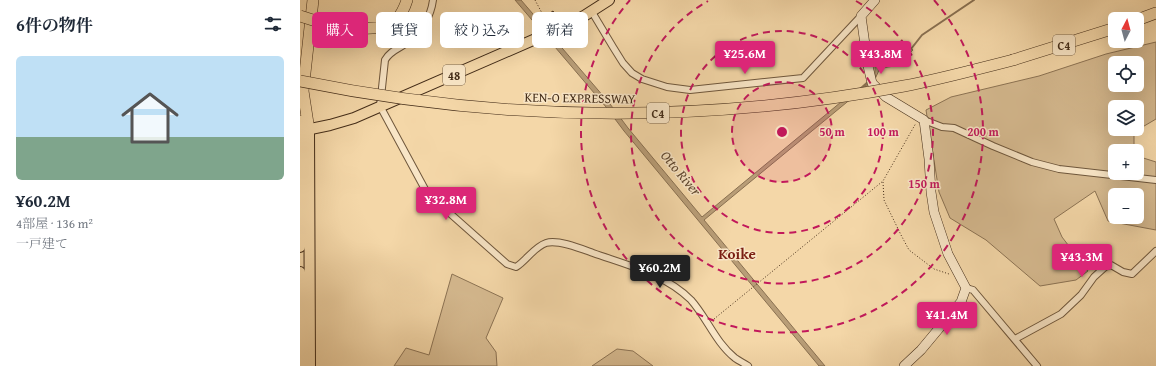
<!DOCTYPE html>
<html lang="ja">
<head>
<meta charset="utf-8">
<style>
  body { margin:0; font-family:"Gentium Book Plus","Noto Serif JP",serif; background:#f2f2f3; color:#1f2937; height:100vh; display:flex; flex-direction:column; font-size:15px; white-space:nowrap }
  * { box-sizing:border-box; margin:0 }
  p { font-size:13px; color:#747a83 }
  .icon { flex:none; width:22px; height:22px; fill:none; stroke:currentColor; stroke-width:2; stroke-linecap:round; stroke-linejoin:round }
  .map { position:relative; flex:1; overflow:hidden }
  .details { display:flex; flex-direction:column; background:#fff; width:300px }
  .details>* { flex:none }
  .banner { position:absolute; left:12px; top:12px; width:380px; height:36px; display:flex; gap:8px }
  .needle { width:26px; rotate:6deg }
  .tools { position:absolute; left:808px; top:12px; display:grid; gap:8px }
  .tools a { display:grid; place-items:center; width:36px; height:36px; border-radius:6px; background:#fff; box-shadow:0 4px 16px #0002; font-size:20px }
  .price { position:absolute; translate:-50% -34px; padding:0 9px; border-radius:4px; background:#db2777; color:#fff; font-size:13px; line-height:26px; filter:drop-shadow(0 1px 2px #0008) }
  .price::after { content:''; position:absolute; left:50%; top:24px; width:12px; height:9px; margin-left:-6px; background:inherit; clip-path:polygon(0 0,100% 0,50% 100%) }
  .price.on { background:#222; color:#fff }
  ul { padding:0; list-style:none }
  li { display:grid; align-content:center; gap:8px; height:212px; padding:0 16px }
  li span { display:grid; place-items:center; height:124px; border-radius:6px; color:#555 }
  li>.icon { margin-inline-start:auto }
  span .icon { width:72px; height:72px; fill:#fffc; stroke-width:1 }
  li b { font-size:17px }
  h2 { display:flex; justify-content:space-between; align-items:center; height:48px; padding:0 16px; font-size:17px }
  .tag { padding:0 14px; border-radius:6px; background:#fff; box-shadow:0 4px 16px #0002; font-size:14px; line-height:36px }
  .tag.on { background:#db2777; color:#fff }
  main { display:flex; flex:1; min-height:0 }
  .map>svg:first-child { display:block }
  .green { fill:#d6ba90; stroke:#8c7354; fill-rule:evenodd }
  .water { fill:#b89d77; stroke:#897051 }
  .shadow { fill:#0003 }
  .lines { fill:none; stroke-linecap:round; stroke-linejoin:round }
  .stream { stroke:#897051; stroke-width:2 }
  .building { fill:#9f8563; stroke:#432c18 }
  .street-casing { stroke:#6f573c; stroke-width:8 }
  .secondary-casing { stroke:#432c18; stroke-width:10 }
  .primary-casing { stroke:#432c18; stroke-width:12 }
  .highway-casing { stroke:#432c18; stroke-width:12 }
  .path { stroke:#432c18; stroke-width:1; stroke-dasharray:1 2; stroke-linecap:butt }
  .street { stroke:#f8e5c6; stroke-width:6 }
  .secondary { stroke:#f8e5c6; stroke-width:9 }
  .primary { stroke:#f4d7a8; stroke-width:10 }
  .highway { stroke:#f4d7a8; stroke-width:11 }
  .highway-bridge-casing { stroke:#432c18; stroke-width:12; stroke-linecap:butt }
  .highway-bridge { stroke:#f4d7a8; stroke-width:11 }
  .ring { fill:none; stroke:#c2185b; stroke-width:2; stroke-dasharray:7 5 }
  .labels { text-anchor:middle; dominant-baseline:central; stroke-width:3; stroke-linejoin:round; paint-order:stroke }
  .shield { fill:#f8e5c6; stroke:#79644c; stroke-width:1 }
  .shield-label { font-size:12px; font-weight:bold; fill:#432c18 }
  .street-label { font-size:13px; fill:#432c18; stroke:#f8e5c6 }
  .water-label { font-size:14px; font-style:italic; fill:#604830; stroke:#f8e5c6 }
  .quarter-label { font-size:15px; font-weight:bold; fill:#7a1f14; stroke:#f8e5c6 }
  .centre { fill:#c2185b; stroke:#f8e5c6; stroke-width:2 }
  .ring-label { font-size:12px; text-anchor:middle; font-weight:bold; fill:#c2185b; stroke:#f8e5c6; stroke-width:3; stroke-linejoin:round; paint-order:stroke }
</style>
</head>
<body>
<main>
<section class="details">
<h2>6件の物件<svg class="icon" aria-label="filters" viewBox="0 0 24 24"><path d="M4 7h16M4 17h16"/><circle cx="9" cy="7" r="2"/><circle cx="15" cy="17" r="2"/></svg></h2>
<ul>
<li><span style="background:linear-gradient(#bfe0f5 65%,#7fa58c 0)"><svg class="icon" aria-label="home" viewBox="0 0 24 24"><path d="M3 11l9-7 9 7M6 9v11h12V9"/></svg></span><div><b>¥60.2M</b><p>4部屋 · 136 m²</p><p>一戸建て</p></div></li>
</ul>
</section>
<div class="map">
<svg width="856" height="366" viewBox="0 0 856 366">
  <rect width="100%" height="100%" fill="#f4d7a8"/>
  <filter id="stains"><feTurbulence type="fractalNoise" baseFrequency=".005" numOctaves="4"/><feColorMatrix values="0 0 0 0 .2 0 0 0 0 .09 0 0 0 0 .02 0 0 0 .5 -.17"/></filter>
  <radialGradient id="worn" r=".72"><stop offset=".6" stop-color="#630" stop-opacity="0"/><stop offset="1" stop-color="#630" stop-opacity=".3"/></radialGradient>
  <g class="green">
    <path d="M856,42V119L834,132V151H815V173H837V156L856,162V230L808,221L795,191L754,219L762,237L788,271L776,280L740,286L686,240L650,218L639,192L626,110L651,97L739,76L806,54ZM815,63H837V85H815ZM815,107H837V129H815ZM815,195H837V217H815Z"/>
    <polygon points="152,274 203,298 186,338 196,352 197,366 94,366 106,348 129,355"/>
    <polygon points="317,349 333,351 353,366 292,366"/>
  </g>
  <polygon class="water" points="215,0 221,0 310,104 328,128 402,217 541,102 575,79 575,67 578,64 593,62 610,47 613,50 595,66 580,68 575,79 404,220 525,366 519,366 324,131 306,107"/>
  <polygon class="shadow" points="253,12 256,14 260,20 256,23 253,21"/>
  <g class="lines">
    <g class="stream">
      <polyline points="611,49 622,35 674,0"/>
      <polyline points="560,89 569,81"/>
    </g>
  </g>
  <polygon class="building" points="253,11 258,18 252,22 247,15"/>
  <g class="lines">
    <defs>
      <g id="street">
        <path d="M133,0C131,16 121,34 107,43C98,49 90,51 85,60L80,106L127,193L207,264L216,267C226,261 234,247 246,243C258,239 282,249 293,253C327,265 365,274 391,300C407,318 416,343 435,358C439,361 444,363 448,366"/>
        <polyline points="292,12 313,47 323,63 332,73 342,79 367,87 390,90 503,78 561,16"/>
        <polyline points="624,120 642,127 654,128 693,146 732,162 759,169 856,180"/>
        <polyline points="666,288 673,290 737,366"/>
        <polyline points="715,339 761,314 781,295 794,277 805,267 811,265 823,272 832,274 856,251"/>
      </g>
      <polyline id="secondary" points="575,0 561,16 568,66 572,83 586,97 624,120 629,159 631,192 634,212 648,254 666,288 661,302 621,350 604,366"/>
      <g id="primary">
        <polyline points="9,130 10,366"/>
        <polyline points="0,247 1,131 30,125 54,118 263,27 284,16 309,0"/>
        <polyline points="0,272 1,366"/>
      </g>
      <g id="highway">
        <polyline points="837,20 856,13"/>
        <path d="M19,22C38,25 79,35 95,21C100,17 105,7 107,0"/>
        <polyline points="713,60 815,28"/>
        <polyline points="0,121 1,131"/>
        <polyline points="9,130 3,91 13,0"/>
      </g>
    </defs>
    <use href="#street" class="street-casing"/>
    <use href="#secondary" class="secondary-casing"/>
    <use href="#primary" class="primary-casing"/>
    <use href="#highway" class="highway-casing"/>
    <g class="path">
      <polyline points="235,0 243,15 249,23"/>
      <polyline points="583,182 584,200 601,235 609,250 634,269 649,274"/>
      <polyline points="414,319 583,181 616,123"/>
    </g>
    <use href="#street" class="street"/>
    <use href="#secondary" class="secondary"/>
    <use href="#primary" class="primary"/>
    <use href="#highway" class="highway"/>
    <defs>
      <g id="highway-bridge">
        <polyline points="0,16 19,22"/>
        <path d="M0,81C199,122 404,124 604,86C641,79 677,69 713,60"/>
      </g>
    </defs>
    <use href="#highway-bridge" class="highway-bridge-casing"/>
    <use href="#highway-bridge" class="highway-bridge"/>
  </g>
  <circle cx="482" cy="132" r="50" fill="#c2185b" fill-opacity=".12"/>
  <g class="ring">
    <circle cx="482" cy="132" r="50"/>
    <circle cx="482" cy="132" r="101"/>
    <path d="M556 1A151 151 0 1 1 408 1"/>
    <path d="M634 0A201 201 0 1 1 330 0"/>
  </g>
  <g class="labels">
    <g class="shield">
      <rect x="753" y="35" width="22" height="20" rx="3"/>
      <rect x="143" y="65" width="22" height="20" rx="3"/>
      <rect x="347" y="103" width="22" height="20" rx="3"/>
    </g>
    <g class="shield-label">
      <text x="764" y="45">C4</text>
      <text x="154" y="75">48</text>
      <text x="358" y="113">C4</text>
    </g>
    <g class="street-label">
      <text transform="translate(280 98) rotate(1)">KEN-O EXPRESSWAY</text>
    </g>
    <g class="water-label">
      <text transform="translate(381 173) rotate(50)">Otto River</text>
    </g>
    <g class="quarter-label">
      <text x="437" y="253">Koike</text>
    </g>
  </g>
  <circle cx="482" cy="132" r="6" class="centre"/>
  <g class="ring-label">
    <text x="532" y="136">50 m</text>
    <text x="583" y="136">100 m</text>
    <text x="683" y="136">200 m</text>
    <text x="624" y="188">150 m</text>
  </g>
  <rect width="100%" height="100%" filter="url(#stains)"/>
  <rect width="100%" height="100%" fill="url(#worn)"/>
</svg>
<div class="tools">
<a><svg class="needle" viewBox="-14 -14 28 28"><path d="M0-13l5 13h-10z" fill="#e53935"/><path d="M0 13l5-13h-10z" fill="#747a83"/></svg></a>
<a><svg class="icon" aria-label="locate" viewBox="0 0 24 24"><circle cx="12" cy="12" r="6"/><path d="M12 2v4M12 18v4M2 12h4M18 12h4"/></svg></a>
<a><svg class="icon" aria-label="layers" viewBox="0 0 24 24"><path d="M12 4l9 5-9 5-9-5zM3 14l9 5 9-5"/></svg></a>
<a>+</a>
<a>−</a>
</div>
<b class="price" style="left:445px;top:75px">¥25.6M</b>
<b class="price" style="left:581px;top:75px">¥43.8M</b>
<b class="price" style="left:146px;top:221px">¥32.8M</b>
<b class="price" style="left:782px;top:278px">¥43.3M</b>
<b class="price on" style="left:360px;top:289px">¥60.2M</b>
<b class="price" style="left:647px;top:336px">¥41.4M</b>
<div class="banner">
<a class="tag on">購入</a>
<a class="tag">賃貸</a>
<a class="tag">絞り込み</a>
<a class="tag">新着</a>
</div>
</div>
</main>
</body>
</html>
